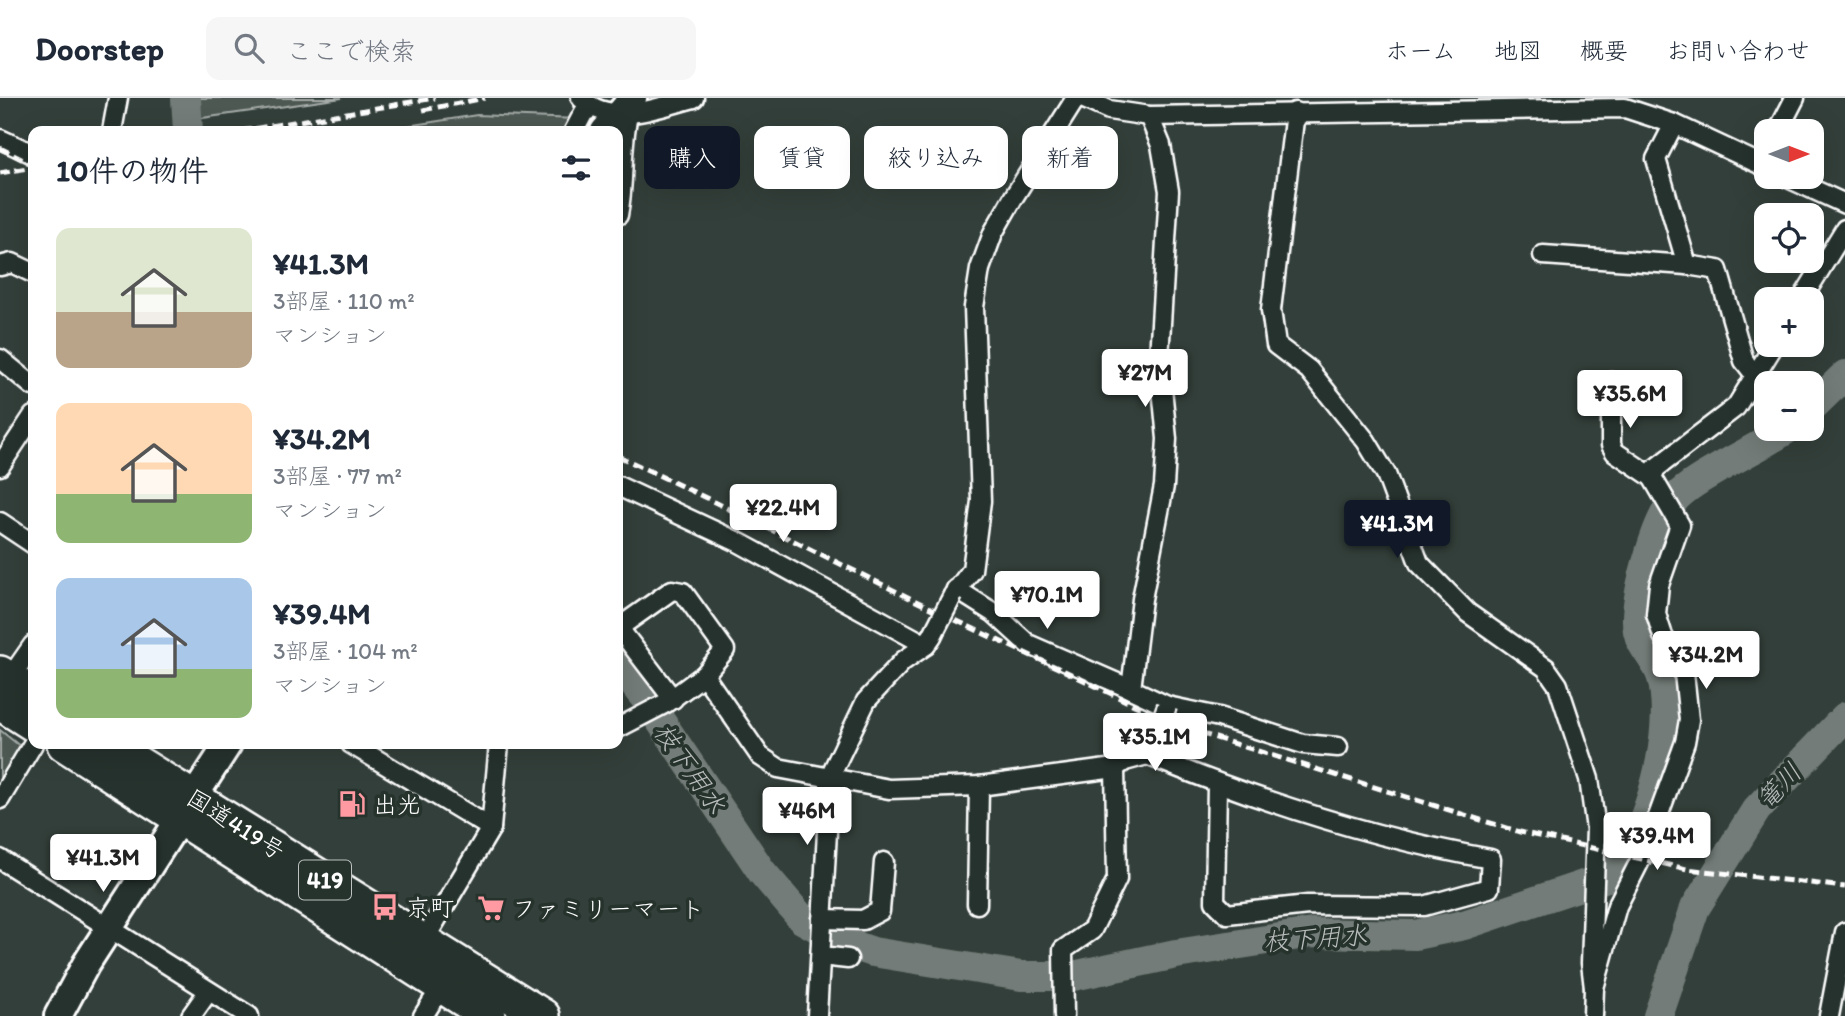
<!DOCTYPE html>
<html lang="ja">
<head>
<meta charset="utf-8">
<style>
  body { margin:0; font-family:Itim,"Klee One",sans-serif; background:#f6f6f7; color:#1f2937; height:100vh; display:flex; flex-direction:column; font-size:26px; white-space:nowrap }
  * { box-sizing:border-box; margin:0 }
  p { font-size:23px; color:#747a83 }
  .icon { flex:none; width:38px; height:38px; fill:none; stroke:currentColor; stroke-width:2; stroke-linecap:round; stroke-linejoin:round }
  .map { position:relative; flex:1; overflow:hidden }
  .panel { position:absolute; left:28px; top:28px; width:595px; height:623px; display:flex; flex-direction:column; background:#fff; border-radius:14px; box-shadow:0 7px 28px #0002 }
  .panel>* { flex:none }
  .hud { position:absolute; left:644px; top:28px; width:665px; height:63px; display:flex; gap:14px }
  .needle { width:46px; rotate:90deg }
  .fabs { position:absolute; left:1754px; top:21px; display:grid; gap:14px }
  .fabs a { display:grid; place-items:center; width:70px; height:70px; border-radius:14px; background:#fff; box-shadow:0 7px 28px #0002; font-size:35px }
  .price { position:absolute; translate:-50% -60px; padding:0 16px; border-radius:7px; background:#fff; color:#222; font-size:23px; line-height:46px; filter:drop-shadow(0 2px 4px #0008) }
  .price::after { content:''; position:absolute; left:50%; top:42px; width:21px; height:16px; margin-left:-10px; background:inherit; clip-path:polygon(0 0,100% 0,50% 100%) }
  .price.on { background:#111827; color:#fff }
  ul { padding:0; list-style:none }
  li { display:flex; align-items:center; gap:21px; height:175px; padding:0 28px }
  li span { display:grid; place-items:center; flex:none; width:196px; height:140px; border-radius:14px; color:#555 }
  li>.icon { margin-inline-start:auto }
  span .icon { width:84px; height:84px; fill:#fffc; stroke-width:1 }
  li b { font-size:30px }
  h2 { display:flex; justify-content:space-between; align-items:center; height:84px; padding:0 28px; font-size:30px }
  .pill { padding:0 24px; border-radius:14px; background:#fff; box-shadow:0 7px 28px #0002; font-size:24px; line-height:63px }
  .pill.on { background:#111827; color:#fff }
  header { display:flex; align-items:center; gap:42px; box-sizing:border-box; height:98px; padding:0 35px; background:#fff; border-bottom:2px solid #e0e1e3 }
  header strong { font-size:33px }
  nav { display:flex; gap:38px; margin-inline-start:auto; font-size:24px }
  .search { width:490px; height:63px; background:#f6f6f7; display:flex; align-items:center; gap:18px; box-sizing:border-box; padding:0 24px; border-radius:14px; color:#747a83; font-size:26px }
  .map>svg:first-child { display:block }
  .green { fill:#4d5853; stroke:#a6aca9; stroke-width:2 }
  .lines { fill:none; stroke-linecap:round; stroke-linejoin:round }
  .river { stroke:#737b78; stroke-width:30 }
  .street-casing { stroke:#fff; stroke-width:23 }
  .secondary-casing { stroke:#fff; stroke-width:32 }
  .highway-casing { stroke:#fff; stroke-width:38 }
  .street { stroke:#26332d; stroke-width:18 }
  .secondary { stroke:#26332d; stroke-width:26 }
  .highway { stroke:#26332d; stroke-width:33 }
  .rail { stroke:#fff; stroke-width:5; stroke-dasharray:10 5; stroke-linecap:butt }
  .street-bridge-casing { stroke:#fff; stroke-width:23; stroke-linecap:butt }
  .street-bridge { stroke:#26332d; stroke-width:18 }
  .labels { text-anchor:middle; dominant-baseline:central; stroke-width:7; stroke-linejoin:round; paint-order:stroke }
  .shield { fill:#26332d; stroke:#bec2c0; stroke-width:2 }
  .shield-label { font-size:23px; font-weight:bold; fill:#fff }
  .poi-label { font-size:24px; fill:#fff; stroke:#26332d; text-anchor:start }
  .street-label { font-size:24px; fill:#fff; stroke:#26332d }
  .water-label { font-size:26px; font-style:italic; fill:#b9bdbc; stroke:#26332d }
</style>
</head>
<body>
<header>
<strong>Doorstep</strong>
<div class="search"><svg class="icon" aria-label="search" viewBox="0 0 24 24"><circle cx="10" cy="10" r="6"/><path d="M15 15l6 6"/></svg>ここで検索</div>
<nav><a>ホーム</a><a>地図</a><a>概要</a><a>お問い合わせ</a></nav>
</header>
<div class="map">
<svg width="1845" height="918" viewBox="0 0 1845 918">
  <rect width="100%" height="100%" fill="#333f3a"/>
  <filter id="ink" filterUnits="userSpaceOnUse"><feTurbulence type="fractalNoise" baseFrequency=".0143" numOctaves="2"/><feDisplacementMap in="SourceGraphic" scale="14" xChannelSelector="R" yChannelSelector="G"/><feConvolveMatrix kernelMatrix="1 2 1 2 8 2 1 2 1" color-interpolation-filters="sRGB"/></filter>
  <g filter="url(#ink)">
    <g class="green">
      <polygon points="191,0 342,0 188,22"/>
      <polygon points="477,17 577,21 570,33 375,33"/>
      <polygon points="0,632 21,649 21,653 0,686"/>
    </g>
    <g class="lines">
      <g class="river">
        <polyline points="186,0 188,33"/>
        <polyline points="1811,310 1845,277"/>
        <path d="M618,566L645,600L762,774L802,821L844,844L873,854L1021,878H1073L1176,856L1312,835L1415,837L1464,827L1613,777C1649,734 1676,635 1662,580C1658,563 1641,550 1638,533C1632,505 1656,422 1675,401C1693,380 1759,350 1787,331"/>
        <polyline points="1658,918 1695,810 1756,712 1845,619"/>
      </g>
      <defs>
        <g id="street">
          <path d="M581,0C611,30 659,9 694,0"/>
          <polyline points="1082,0 1109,12 1149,18 1161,47 1169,93 1159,259 1167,341 1164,388 1142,501 1131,591 1167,608 1219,619 1303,646 1338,649"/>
          <polyline points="1295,14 1271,212 1276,247 1309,272 1366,343 1386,376 1419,465 1468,515 1546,570 1558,587 1589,681 1596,731 1591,865 1594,890"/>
          <polyline points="1149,18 1625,10 1674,26 1766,69"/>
          <polyline points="1674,26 1656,61 1687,167 1718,172 1744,263 1755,277"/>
          <polyline points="112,33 118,0"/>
          <polyline points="574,33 584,14 593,10"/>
          <polyline points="1778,33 1795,0"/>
          <polyline points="0,41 33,56"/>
          <polyline points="1786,79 1845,106"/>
          <path d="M618,117C625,82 620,52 628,17"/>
          <polyline points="1543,157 1687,167"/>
          <polyline points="0,168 12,165 33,175"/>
          <polyline points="1802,201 1845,131"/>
          <polyline points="0,261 33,288"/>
          <polyline points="1611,283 1611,347 1615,354 1652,379"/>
          <polyline points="0,368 33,318"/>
          <polyline points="618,388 738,444 926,547"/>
          <polyline points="0,424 33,446"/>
          <polyline points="956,491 994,515 1028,546 1131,591"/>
          <polyline points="953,497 972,472 981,403 974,209 980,171 993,135 1013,100 1076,0"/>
          <polyline points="10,580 33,547"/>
          <polyline points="673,601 624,537 621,528 672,492 683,494 725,552 704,577"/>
          <polyline points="618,630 666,605 704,577 760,658 778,670 889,691 979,688 1115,670 1125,663 1147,657 1151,648"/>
          <polyline points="351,646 491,730"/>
          <path d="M1147,657C1256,702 1376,741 1491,761L1489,790L1424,808L1308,807L1227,816L1215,804L1217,686"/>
          <polyline points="0,701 33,646"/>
          <polyline points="0,761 249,918"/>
          <polyline points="977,806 979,688"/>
          <polyline points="822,821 863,822 880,813 884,764"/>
          <polyline points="423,844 491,730 499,646"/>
          <polyline points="821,858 848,861"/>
          <polyline points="191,918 208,894"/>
          <polyline points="423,918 442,888"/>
          <polyline points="817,918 830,678 866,603 903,563 926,547 932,538"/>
          <polyline points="1064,918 1063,852 1092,832 1117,781 1115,670"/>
          <polyline points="1593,918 1594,890 1617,808 1647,749 1685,644 1689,622 1684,575 1663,538 1656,516 1659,487 1680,427 1652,379 1656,370 1736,309 1774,247"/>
          <polyline points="1829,918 1845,834"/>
        </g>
        <g id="secondary">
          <polyline points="604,33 633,0"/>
          <polyline points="58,918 86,866 228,646"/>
        </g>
        <g id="highway">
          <polyline points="0,575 33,596"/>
          <polyline points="0,605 33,626"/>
          <polyline points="64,646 489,918"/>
          <polyline points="107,646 543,918"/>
        </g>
      </defs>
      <use href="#street" class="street-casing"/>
      <use href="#secondary" class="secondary-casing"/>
      <use href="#highway" class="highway-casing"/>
      <use href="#street" class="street"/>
      <use href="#secondary" class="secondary"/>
      <use href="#highway" class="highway"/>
      <g class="rail">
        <polyline points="423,12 485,0"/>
        <polyline points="241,33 435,0"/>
        <polyline points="0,50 33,67"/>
        <polyline points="0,75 33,69"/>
        <path d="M618,358C766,427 910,503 1058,570C1104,591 1146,615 1193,633L1520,734L1687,771L1845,789"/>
      </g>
      <defs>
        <g id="street-bridge">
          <polyline points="932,538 953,497"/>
          <polyline points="1154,642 1167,608"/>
        </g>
      </defs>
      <use href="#street-bridge" class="street-bridge-casing"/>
      <use href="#street-bridge" class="street-bridge"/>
    </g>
  </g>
  <defs>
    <symbol id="fuel-bare" viewBox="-9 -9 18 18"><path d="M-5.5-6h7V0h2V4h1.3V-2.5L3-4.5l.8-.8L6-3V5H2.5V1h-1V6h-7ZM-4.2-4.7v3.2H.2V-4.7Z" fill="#ff9aa2" stroke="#26332d" stroke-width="2.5" paint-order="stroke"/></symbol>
    <symbol id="bus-bare" viewBox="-9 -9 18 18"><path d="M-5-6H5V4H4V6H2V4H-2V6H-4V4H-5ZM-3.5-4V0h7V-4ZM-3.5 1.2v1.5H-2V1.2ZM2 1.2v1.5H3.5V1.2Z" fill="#ff9aa2" stroke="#26332d" stroke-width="2.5" paint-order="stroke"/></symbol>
    <symbol id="supermarket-bare" viewBox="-9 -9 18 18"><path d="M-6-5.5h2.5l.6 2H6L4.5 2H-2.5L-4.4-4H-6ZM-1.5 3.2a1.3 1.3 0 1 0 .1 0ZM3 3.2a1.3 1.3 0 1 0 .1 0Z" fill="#ff9aa2" stroke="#26332d" stroke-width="2.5" paint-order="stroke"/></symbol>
  </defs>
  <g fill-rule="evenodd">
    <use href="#fuel-bare" x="333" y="687" width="38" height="38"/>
    <use href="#bus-bare" x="366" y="790" width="38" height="38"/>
    <use href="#supermarket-bare" x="472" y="791" width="38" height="38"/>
  </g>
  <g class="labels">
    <rect class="shield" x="299" y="762.5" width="52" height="39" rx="5"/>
    <g class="shield-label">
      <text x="325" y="782">419</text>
    </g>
    <g class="poi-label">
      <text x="373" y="706">出光</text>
      <text x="406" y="809">京町</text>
      <text x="512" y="810">ファミリーマート</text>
    </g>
    <g class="street-label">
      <text transform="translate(236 726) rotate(32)">国道419号</text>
    </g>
    <g class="water-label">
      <text transform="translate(690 670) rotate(55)">枝下用水</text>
      <text transform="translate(1779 688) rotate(-47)">篭川</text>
      <text transform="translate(1315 840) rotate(-4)">枝下用水</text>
    </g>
  </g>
</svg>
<div class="fabs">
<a><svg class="needle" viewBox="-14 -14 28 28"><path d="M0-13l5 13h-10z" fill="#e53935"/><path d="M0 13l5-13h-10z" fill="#747a83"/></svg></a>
<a><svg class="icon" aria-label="locate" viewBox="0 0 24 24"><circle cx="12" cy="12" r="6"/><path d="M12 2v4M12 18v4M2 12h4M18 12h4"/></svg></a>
<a>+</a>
<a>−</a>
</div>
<b class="price" style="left:1145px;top:311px">¥27M</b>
<b class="price" style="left:1630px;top:332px">¥35.6M</b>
<b class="price" style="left:783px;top:446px">¥22.4M</b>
<b class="price on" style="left:1397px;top:462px">¥41.3M</b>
<b class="price" style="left:1047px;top:533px">¥70.1M</b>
<b class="price" style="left:1706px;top:593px">¥34.2M</b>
<b class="price" style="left:1155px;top:675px">¥35.1M</b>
<b class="price" style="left:807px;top:749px">¥46M</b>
<b class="price" style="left:1657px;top:774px">¥39.4M</b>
<b class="price" style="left:103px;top:796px">¥41.3M</b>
<div class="hud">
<a class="pill on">購入</a>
<a class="pill">賃貸</a>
<a class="pill">絞り込み</a>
<a class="pill">新着</a>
</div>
<section class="panel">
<h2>10件の物件<svg class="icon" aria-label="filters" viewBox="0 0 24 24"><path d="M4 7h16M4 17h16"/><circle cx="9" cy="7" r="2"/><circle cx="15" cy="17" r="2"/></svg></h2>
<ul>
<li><span style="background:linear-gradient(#dfe7d0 60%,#b9a48a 0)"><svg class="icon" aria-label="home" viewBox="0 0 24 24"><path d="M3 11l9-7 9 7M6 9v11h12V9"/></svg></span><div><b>¥41.3M</b><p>3部屋 · 110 m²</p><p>マンション</p></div></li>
<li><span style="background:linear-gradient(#ffd9b3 65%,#8fb573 0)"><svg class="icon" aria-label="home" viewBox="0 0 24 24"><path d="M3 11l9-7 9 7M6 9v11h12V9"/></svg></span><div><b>¥34.2M</b><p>3部屋 · 77 m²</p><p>マンション</p></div></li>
<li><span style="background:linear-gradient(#a9c7e8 65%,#8fb573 0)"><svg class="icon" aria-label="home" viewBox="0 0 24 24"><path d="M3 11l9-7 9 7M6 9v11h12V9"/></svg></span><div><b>¥39.4M</b><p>3部屋 · 104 m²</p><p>マンション</p></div></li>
</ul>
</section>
</div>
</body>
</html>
